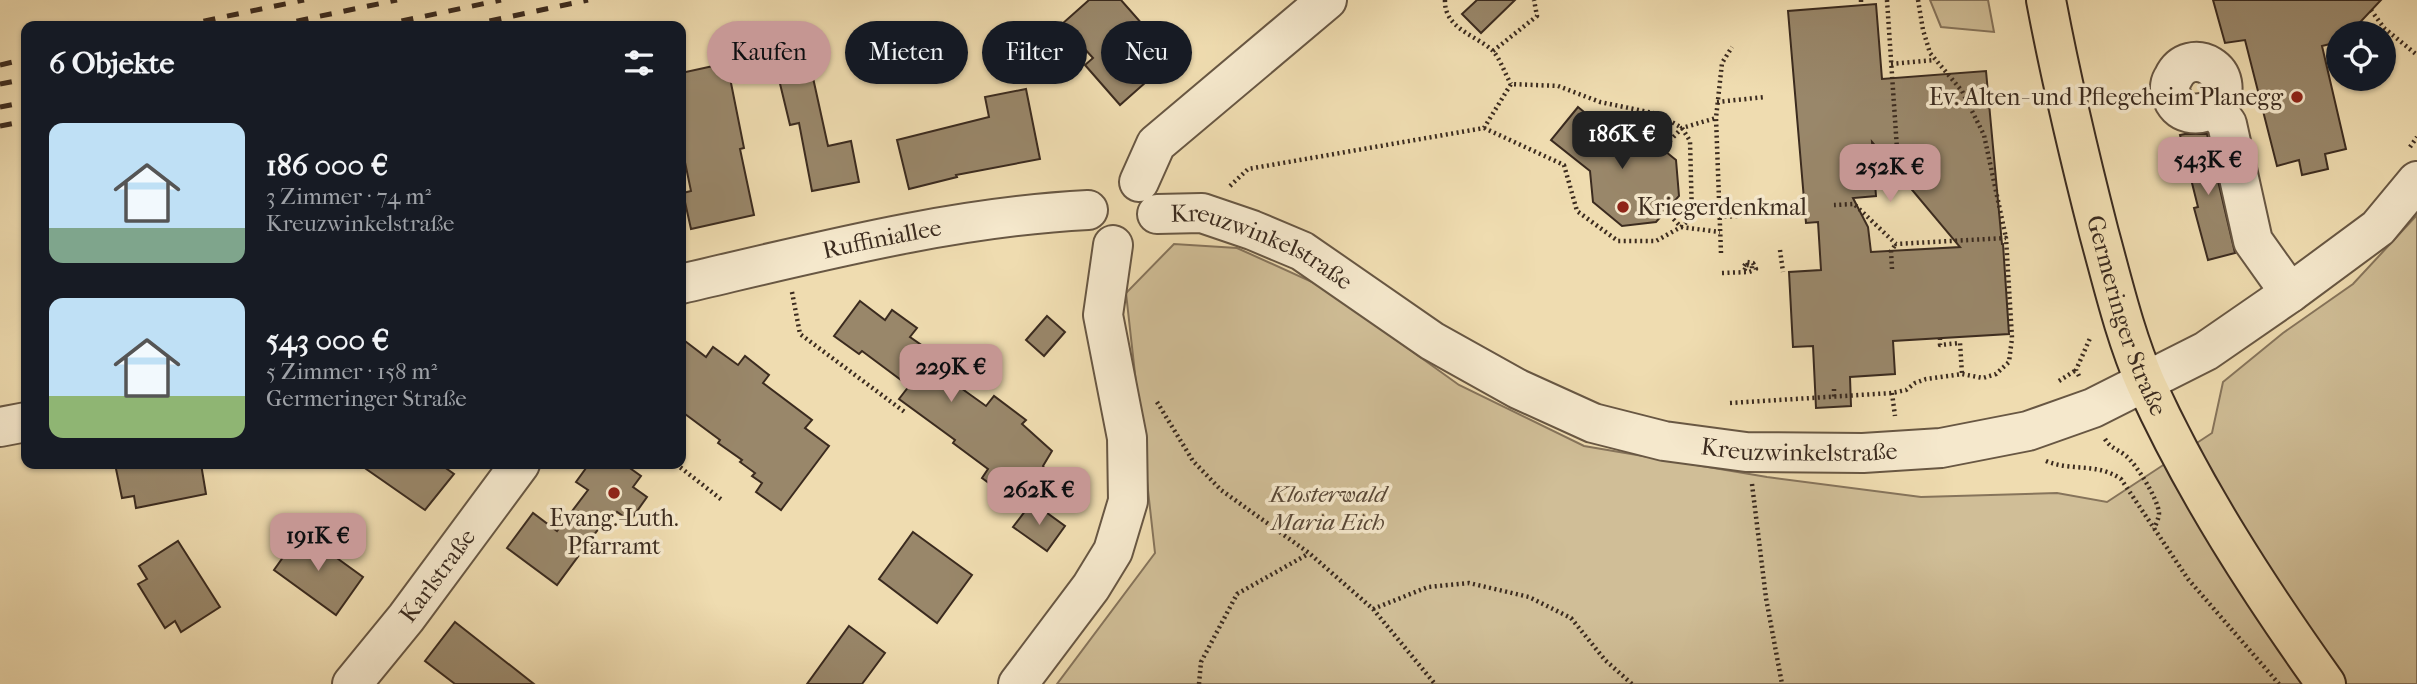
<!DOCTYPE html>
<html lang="de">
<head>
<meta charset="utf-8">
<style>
  body { margin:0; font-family:"IM FELL French Canon",serif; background:#242831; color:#f1f3f6; height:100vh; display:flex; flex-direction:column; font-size:26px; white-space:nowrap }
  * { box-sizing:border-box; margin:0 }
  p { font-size:23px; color:#9ea1a6 }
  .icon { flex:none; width:38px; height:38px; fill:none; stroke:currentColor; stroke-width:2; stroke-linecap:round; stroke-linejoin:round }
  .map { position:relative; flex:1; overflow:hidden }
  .panel { position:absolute; left:21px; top:21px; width:665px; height:448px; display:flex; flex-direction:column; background:#171b24; border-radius:14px; box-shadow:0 2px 5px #0004 }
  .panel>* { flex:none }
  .guide { position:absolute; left:707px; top:21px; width:665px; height:63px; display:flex; gap:14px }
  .fabs { position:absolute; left:2326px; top:21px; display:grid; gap:14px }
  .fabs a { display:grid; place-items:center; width:70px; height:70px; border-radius:50%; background:#171b24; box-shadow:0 2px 5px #0004; font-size:35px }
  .price { position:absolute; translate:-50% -60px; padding:0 16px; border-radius:14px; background:#c59692; color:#111; font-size:23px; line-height:46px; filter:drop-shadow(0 2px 4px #0008) }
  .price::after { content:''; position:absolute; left:50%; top:42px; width:21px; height:16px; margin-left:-10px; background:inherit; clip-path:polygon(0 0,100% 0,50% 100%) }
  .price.selected { background:#222; color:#fff }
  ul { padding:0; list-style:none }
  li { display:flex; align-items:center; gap:21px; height:175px; padding:0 28px }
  li span { display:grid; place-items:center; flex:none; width:196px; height:140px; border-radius:14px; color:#555 }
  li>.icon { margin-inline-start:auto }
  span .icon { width:84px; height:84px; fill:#fffc; stroke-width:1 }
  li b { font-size:30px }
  h2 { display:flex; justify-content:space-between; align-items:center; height:84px; padding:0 28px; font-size:30px }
  .tag { padding:0 24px; border-radius:32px; background:#171b24; box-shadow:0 2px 5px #0004; font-size:24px; line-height:63px }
  .tag.selected { background:#c59692; color:#111 }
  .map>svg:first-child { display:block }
  .green { fill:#d0be97; stroke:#86745b; stroke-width:2 }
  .building { fill:#99876a; stroke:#3b2b1f; stroke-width:2; fill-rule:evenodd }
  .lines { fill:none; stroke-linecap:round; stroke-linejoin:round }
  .minor-casing { stroke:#685743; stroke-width:42 }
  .major-casing { stroke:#3b2b1f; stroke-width:42 }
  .path { stroke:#3b2b1f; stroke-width:4.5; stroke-dasharray:2 3.5; stroke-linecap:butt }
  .minor { stroke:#f5e8cc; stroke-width:38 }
  .major { stroke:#efdcb0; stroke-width:38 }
  .rail { stroke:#3b2b1f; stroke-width:5; stroke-dasharray:12 12; stroke-linecap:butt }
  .poi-dot { fill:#8f2418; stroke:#f5e8cc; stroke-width:2.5 }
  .labels { text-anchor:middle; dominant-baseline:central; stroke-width:7; stroke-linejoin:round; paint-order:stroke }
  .poi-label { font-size:24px; fill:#3b2b1f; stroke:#f5e8cc; text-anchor:end }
  .street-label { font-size:24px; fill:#3b2b1f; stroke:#f5e8cc }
  .park-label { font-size:24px; font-style:italic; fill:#594837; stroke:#f5e8cc }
</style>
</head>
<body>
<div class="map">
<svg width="2417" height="684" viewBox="0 0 2417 684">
  <rect width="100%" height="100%" fill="#efdcb0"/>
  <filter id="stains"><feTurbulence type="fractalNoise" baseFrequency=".00286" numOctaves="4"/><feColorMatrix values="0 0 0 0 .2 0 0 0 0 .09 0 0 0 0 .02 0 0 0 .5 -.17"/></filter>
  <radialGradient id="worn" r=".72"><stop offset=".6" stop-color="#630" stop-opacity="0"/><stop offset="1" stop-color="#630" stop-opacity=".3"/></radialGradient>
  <g class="green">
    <polygon points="1930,0 1988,0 1994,32 1941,27"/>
    <polygon points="2417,215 2417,684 1057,684 1155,553 1126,293 1174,244 1237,248 1321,286 1459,385 1584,446 1767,477 1921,497 2057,493 2107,502 2212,433 2223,382 2283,333 2353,284"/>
  </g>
  <g class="building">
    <polygon points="1089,0 1121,0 1143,25 1134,34 1163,67 1120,105 1085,65 1093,58 1062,24"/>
    <polygon points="1477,0 1515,0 1481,33 1462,14"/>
    <polygon points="2213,0 2381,0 2350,33 2338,33 2338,42 2322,46 2346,149 2325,154 2328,169 2302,175 2299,160 2277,166 2245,40 2225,43"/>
    <path d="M1876,4L1882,79L1986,71L2002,244H2003L2009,334L1893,341L1895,374L1850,377L1851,406L1816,408L1813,346L1793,347L1789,272L1821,270L1818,222L1806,223L1788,11ZM1872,142L1960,247L1871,252L1868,227L1853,198L1876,196Z"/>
    <polygon points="808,55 828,146 851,141 859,182 812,191 799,123 790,125 775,63"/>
    <polygon points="727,63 744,148 740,149 754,215 691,229 683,193 691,191 681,143 681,73"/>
    <polygon points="1026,89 1040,159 956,175 957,177 909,189 897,140 989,117 985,97"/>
    <polygon points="1578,107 1618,140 1650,139 1676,160 1679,196 1656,222 1622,226 1593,202 1590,171 1551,140"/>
    <polygon points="2185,134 2207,134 2235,253 2208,260 2194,208 2198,207 2180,135"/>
    <polygon points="860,301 885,320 892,310 917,328 910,337 933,353 926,363 986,406 994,396 1026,420 1022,424 1052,451 1043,466 1046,471 1020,506 982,478 988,469 953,443 955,440 899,399 909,386 862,351 859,354 834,336"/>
    <polygon points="1047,316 1065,332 1044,356 1026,340"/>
    <polygon points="681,338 706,357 713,347 738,365 745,356 769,375 763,383 812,420 805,428 829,446 781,510 756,492 762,483 752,476 755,473 740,462 742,460 718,443 720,440 681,411"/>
    <polygon points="115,464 201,464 206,494 136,508 134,496 122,498"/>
    <polygon points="359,464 440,464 454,474 425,510"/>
    <polygon points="589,464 624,464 641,476 633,487 647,497 630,521 617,512 612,519 608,516 557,585 507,548 533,513 557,531 588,490 576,482"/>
    <polygon points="1032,502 1065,526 1047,551 1013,527"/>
    <polygon points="301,532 363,577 336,615 274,570"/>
    <polygon points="913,532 972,575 937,623 879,579"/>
    <polygon points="178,541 220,607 181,632 175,621 165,628 138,584 147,579 139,566"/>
    <polygon points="455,622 534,684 455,684 425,661"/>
    <polygon points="849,626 885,653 862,684 807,684"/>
  </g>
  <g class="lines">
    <defs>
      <g id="minor">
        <path d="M2215,108C2198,117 2177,116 2171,94C2169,88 2170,82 2173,78C2189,43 2242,71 2215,108L2227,124L2253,241L2290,293"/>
        <polyline points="1139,182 1156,144 1327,0"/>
        <path id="s1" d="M1157,214L1202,213L1252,230L1302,251L1432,341L1518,389L1593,423L1664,441L1746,452L1863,453L1941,448L2028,431L2093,408L2206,351L2290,293L2378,228L2417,181"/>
        <path id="s2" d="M681,284C814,253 951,217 1088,210"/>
        <polyline points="0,427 26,422"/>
        <path id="s3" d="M352,684L406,618L520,464"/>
        <polyline points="1018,684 1091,587 1113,551 1128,501 1127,438 1103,315 1113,245"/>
      </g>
      <g id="major">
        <path id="s4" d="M2046,0C2061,79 2079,155 2099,233C2113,284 2125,336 2146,384C2194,490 2259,590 2326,684"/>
      </g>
    </defs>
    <use href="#minor" class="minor-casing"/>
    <use href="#major" class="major-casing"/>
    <g class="path">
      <path d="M1445,0C1444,28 1475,35 1492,50C1500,58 1505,74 1511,84"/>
      <polyline points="1861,0 1861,5"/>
      <polyline points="1887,0 1898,164"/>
      <polyline points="1918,0 1923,30 1930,53 1962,91 1984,135 2006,238"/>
      <polyline points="2371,10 2384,28 2417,55"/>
      <polyline points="1493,51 1537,16 1534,0"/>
      <polyline points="1891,64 1935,60"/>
      <polyline points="1717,102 1765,97"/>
      <polyline points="2410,147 2417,137"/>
      <polyline points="1662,149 1682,128 1716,118"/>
      <polyline points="1230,186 1248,169 1484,128 1511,84 1558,86 1600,102 1658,114 1682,128 1690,141 1692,217 1681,227 1656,241 1618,241 1577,211 1564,165 1484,128"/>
      <polyline points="1666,211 1681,227 1720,232"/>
      <polyline points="1719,217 1797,213"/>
      <polyline points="1780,250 1783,272"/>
      <polyline points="1721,253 1716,118 1722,63 1732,47"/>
      <polyline points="1744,266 1747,262 1753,263 1756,269 1753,272"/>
      <polyline points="1892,269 1891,251 1896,244"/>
      <polyline points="1722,273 1749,272 1752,271 1752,266 1747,265 1744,271"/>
      <polyline points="792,292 800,334 906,413"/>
      <polyline points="1940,338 1940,345 1960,343 1962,374"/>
      <polyline points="2079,376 2076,370 2091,336"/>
      <polyline points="2059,381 2076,370"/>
      <polyline points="1834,389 1834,398"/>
      <polyline points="1892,393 1895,416"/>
      <polyline points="1157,402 1193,461 1221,490 1309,553 1373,609 1435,684"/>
      <polyline points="1730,403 1892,393 1906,390 1915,383 1926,379 1962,374 1983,378 1996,374 2009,362 2012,338 2006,238 1896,244 1854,204 1834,205"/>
      <path d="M2105,439C2111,449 2118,449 2126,456C2137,465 2158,499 2159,513C2159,518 2156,524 2154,529"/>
      <path d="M2046,461C2073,472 2096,462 2121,479L2188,579L2279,684"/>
      <polyline points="676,464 722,500"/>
      <polyline points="1752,484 1766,598 1782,684"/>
      <polyline points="1373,609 1428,587 1469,583 1529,597 1571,618 1605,660 1632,684"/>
      <polyline points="1199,684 1201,662 1237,594 1308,554"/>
    </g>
    <use href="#minor" class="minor"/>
    <use href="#major" class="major"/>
    <g class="rail">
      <polyline points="180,26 304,0"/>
      <polyline points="273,26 397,0"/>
      <polyline points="378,26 501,0"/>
      <polyline points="466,26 588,0"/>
      <polyline points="0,65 26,59"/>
      <polyline points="0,84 26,79"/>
      <polyline points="0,107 26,102"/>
      <polyline points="0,126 26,121"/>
    </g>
  </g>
  <g class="poi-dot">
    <circle cx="2297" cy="97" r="7"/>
    <circle cx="1623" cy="207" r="7"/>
    <circle cx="614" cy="493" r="7"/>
  </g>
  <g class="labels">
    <g class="poi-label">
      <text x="2283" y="97">Ev. Alten- und Pflegeheim Planegg</text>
      <text x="1637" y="207" text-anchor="start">Kriegerdenkmal</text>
      <text x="614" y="518" text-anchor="middle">Evang.-Luth.<tspan x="614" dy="28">Pfarramt</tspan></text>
    </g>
    <g class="street-label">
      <text stroke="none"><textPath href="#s2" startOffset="206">Ruffiniallee</textPath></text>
      <text stroke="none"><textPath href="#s1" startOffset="112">Kreuzwinkelstraße</textPath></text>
      <text stroke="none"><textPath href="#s4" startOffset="326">Germeringer Straße</textPath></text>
      <text stroke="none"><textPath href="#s1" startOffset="700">Kreuzwinkelstraße</textPath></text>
      <text stroke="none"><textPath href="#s3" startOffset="138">Karlstraße</textPath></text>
    </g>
    <g class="park-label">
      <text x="1328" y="494">Klosterwald<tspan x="1328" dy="28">Maria Eich</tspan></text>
    </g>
  </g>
  <rect width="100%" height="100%" filter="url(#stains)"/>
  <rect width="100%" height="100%" fill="url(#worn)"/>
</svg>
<div class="fabs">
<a><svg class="icon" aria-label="locate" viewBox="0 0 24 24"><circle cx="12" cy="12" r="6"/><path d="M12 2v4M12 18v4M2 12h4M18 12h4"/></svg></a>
</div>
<b class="price selected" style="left:1622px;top:171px">186K €</b>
<b class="price" style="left:2208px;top:197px">543K €</b>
<b class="price" style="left:1890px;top:204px">252K €</b>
<b class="price" style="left:951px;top:404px">229K €</b>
<b class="price" style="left:1039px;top:527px">262K €</b>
<b class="price" style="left:318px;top:573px">191K €</b>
<div class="guide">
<a class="tag selected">Kaufen</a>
<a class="tag">Mieten</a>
<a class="tag">Filter</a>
<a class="tag">Neu</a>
</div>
<section class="panel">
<h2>6 Objekte<svg class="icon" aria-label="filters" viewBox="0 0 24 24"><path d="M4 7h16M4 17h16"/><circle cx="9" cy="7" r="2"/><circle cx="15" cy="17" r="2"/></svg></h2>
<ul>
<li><span style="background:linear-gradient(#bfe0f5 75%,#7fa58c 0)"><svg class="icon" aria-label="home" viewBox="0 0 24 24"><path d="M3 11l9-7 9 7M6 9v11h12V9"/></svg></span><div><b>186 000 €</b><p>3 Zimmer · 74 m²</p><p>Kreuzwinkelstraße</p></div></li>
<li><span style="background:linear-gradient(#bfe0f5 70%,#8fb573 0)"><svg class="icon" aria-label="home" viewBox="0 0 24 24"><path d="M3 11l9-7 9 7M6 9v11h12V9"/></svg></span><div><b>543 000 €</b><p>5 Zimmer · 158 m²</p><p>Germeringer Straße</p></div></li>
</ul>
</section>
</div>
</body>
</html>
